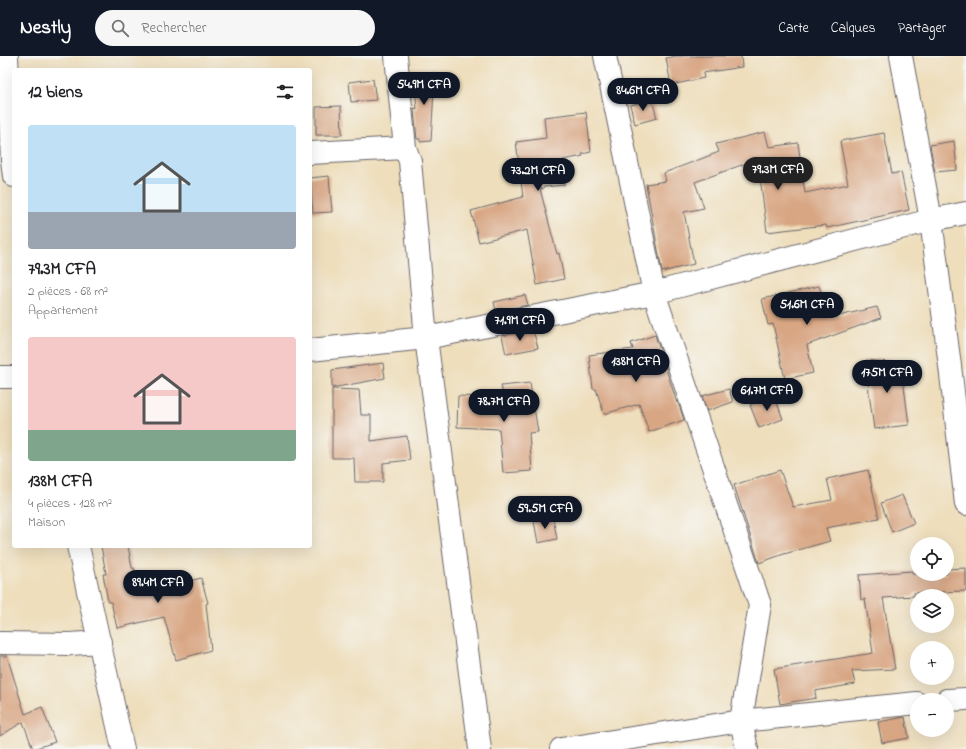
<!DOCTYPE html>
<html lang="fr">
<head>
<meta charset="utf-8">
<style>
  body { margin:0; font-family:"Indie Flower",sans-serif; background:#f6f6f6; color:#202124; height:100vh; display:flex; flex-direction:column; font-size:15px; white-space:nowrap }
  * { box-sizing:border-box; margin:0 }
  p { font-size:13px; color:#757577 }
  .icon { flex:none; width:22px; height:22px; fill:none; stroke:currentColor; stroke-width:2; stroke-linecap:round; stroke-linejoin:round }
  .map { position:relative; flex:1; overflow:hidden }
  .details { position:absolute; left:12px; top:12px; width:300px; height:480px; display:flex; flex-direction:column; background:#fff; border-radius:4px; box-shadow:0 4px 16px #0002 }
  .details>* { flex:none }
  .controls { position:absolute; left:910px; top:481px; display:grid; gap:8px }
  .controls a { display:grid; place-items:center; width:44px; height:44px; border-radius:50%; background:#fff; box-shadow:0 4px 16px #0002; font-size:20px }
  .price { position:absolute; translate:-50% -34px; padding:0 9px; border-radius:14px; background:#111827; color:#fff; font-size:13px; line-height:26px; filter:drop-shadow(0 1px 2px #0008) }
  .price::after { content:''; position:absolute; left:50%; top:24px; width:12px; height:9px; margin-left:-6px; background:inherit; clip-path:polygon(0 0,100% 0,50% 100%) }
  .price.current { background:#222; color:#fff }
  ul { padding:0; list-style:none }
  li { display:grid; align-content:center; gap:8px; height:212px; padding:0 16px }
  li span { display:grid; place-items:center; height:124px; border-radius:4px; color:#555 }
  li>.icon { margin-inline-start:auto }
  span .icon { width:72px; height:72px; fill:#fffc; stroke-width:1 }
  li b { font-size:17px }
  h2 { display:flex; justify-content:space-between; align-items:center; height:48px; padding:0 16px; font-size:17px }
  header { display:flex; align-items:center; gap:24px; box-sizing:border-box; height:56px; padding:0 20px; background:#111827; color:#fff }
  header strong { font-size:19px }
  nav { display:flex; gap:22px; margin-inline-start:auto; font-size:14px }
  .search { width:280px; height:36px; background:#f6f6f6; display:flex; align-items:center; gap:10px; box-sizing:border-box; padding:0 14px; border-radius:22px; color:#757577; font-size:15px }
  .map>svg:first-child { display:block }
  .building { fill:#d8a683 }
  .lines { fill:none; stroke-linecap:round; stroke-linejoin:round }
  .street-casing { stroke:#696468; stroke-width:24 }
  .street { stroke:#fff; stroke-width:22 }
</style>
</head>
<body>
<header>
<strong>Nestly</strong>
<div class="search"><svg class="icon" aria-label="search" viewBox="0 0 24 24"><circle cx="10" cy="10" r="6"/><path d="M15 15l6 6"/></svg>Rechercher</div>
<nav><a>Carte</a><a>Calques</a><a>Partager</a></nav>
</header>
<div class="map">
<svg width="966" height="693" viewBox="0 0 966 693">
  <rect width="100%" height="100%" fill="#f6f6f2"/>
  <filter id="ink" filterUnits="userSpaceOnUse"><feTurbulence type="fractalNoise" baseFrequency=".025" numOctaves="2"/><feDisplacementMap in="SourceGraphic" scale="8" xChannelSelector="R" yChannelSelector="G"/><feConvolveMatrix kernelMatrix="1 2 1 2 8 2 1 2 1" color-interpolation-filters="sRGB"/></filter>
  <filter id="wash" filterUnits="userSpaceOnUse"><feTurbulence type="fractalNoise" baseFrequency=".012" numOctaves="4" result="noise"/><feDisplacementMap in="SourceGraphic" scale="16" xChannelSelector="R" yChannelSelector="G"/><feGaussianBlur stdDeviation="0.9" result="paint"/><feColorMatrix in="noise" values="0 0 0 0 0 0 0 0 0 0 0 0 0 0 0 0 0 1.4 0 .05"/><feComposite in="paint" operator="in"/></filter>
  <g filter="url(#wash)">
    <rect width="100%" height="100%" fill="#eedebc"/>
    <g id="blocks">
      <g class="building">
        <polygon points="676,0 741,0 742,11 703,17 704,22 671,29 666,2"/>
        <polygon points="435,17 431,85 420,86 420,83 417,83 414,54 414,52 417,53 414,19"/>
        <polygon points="373,23 376,44 351,46 349,26"/>
        <polygon points="652,44 657,62 635,68 630,49"/>
        <polygon points="341,50 342,79 316,79 316,51"/>
        <polygon points="586,56 591,96 582,98 583,100 563,104 564,129 544,131 544,132 540,133 557,198 559,197 564,223 537,229 527,174 479,186 471,155 523,141 516,86 546,82 544,61"/>
        <polygon points="765,76 769,91 798,87 805,137 848,128 840,85 884,77 892,118 901,116 909,154 827,172 826,169 767,176 760,121 757,121 755,104 695,126 704,152 684,156 694,208 662,216 646,128 666,125 664,117 719,96 716,88"/>
        <polygon points="954,85 957,114 935,116 930,89"/>
        <polygon points="329,120 332,156 313,157 310,122"/>
        <polygon points="819,230 830,262 877,251 881,262 807,289 813,317 785,323 773,268 768,269 762,243"/>
        <polygon points="525,239 528,249 496,255 494,246"/>
        <polygon points="533,274 538,292 506,298 502,280"/>
        <polygon points="655,279 677,347 678,346 684,364 649,376 639,348 604,358 596,333 593,333 589,299 633,293 631,287"/>
        <polygon points="866,304 901,307 909,369 874,373 869,337"/>
        <polygon points="383,307 385,322 332,332 332,314"/>
        <polygon points="530,327 538,376 529,377 532,415 503,417 499,373 457,371 458,340 504,342 501,330"/>
        <polygon points="332,333 359,334 361,359 371,359 371,385 407,380 410,404 383,407 383,426 355,426 354,402 332,402"/>
        <polygon points="729,333 733,346 707,355 702,340"/>
        <polygon points="774,339 783,363 759,372 750,349"/>
        <polygon points="780,414 793,451 832,444 827,423 868,414 879,462 826,472 830,485 784,498 759,507 734,429"/>
        <polygon points="902,439 914,467 892,476 881,447"/>
        <polygon points="553,462 557,483 538,487 534,465"/>
        <polygon points="101,490 128,490 132,512 134,512 139,538 201,522 208,547 206,548 211,594 176,604 164,561 117,572 111,546 108,546 103,518 106,518"/>
        <polygon points="966,512 966,535 914,537 914,540 883,542 895,613 852,615 855,628 815,635 816,642 780,648 774,613 873,597 865,543 861,544 859,519 912,515 912,518 947,518 947,513"/>
        <polygon points="0,600 7,600 25,658 42,651 55,686 33,693 23,666 0,680"/>
        <polygon points="905,661 909,682 882,687 878,666"/>
      </g>
    </g>
  </g>
  <g filter="url(#ink)">
    <use href="#blocks" fill-opacity="0" stroke="#696468" stroke-width="1"/>
    <g class="lines">
      <defs>
        <g id="street">
          <polyline points="7,0 12,104 14,120"/>
          <polyline points="396,0 405,92 410,105 426,282 480,693"/>
          <polyline points="605,0 654,237 760,549 741,665 747,693"/>
          <polyline points="901,0 931,164 950,310 966,448"/>
          <polyline points="310,97 405,92"/>
          <polyline points="310,294 426,282 654,237 931,164 966,157"/>
          <polyline points="0,321 14,321"/>
          <polyline points="78,490 123,693"/>
          <polyline points="0,587 70,588 100,586"/>
          <polyline points="947,644 966,643"/>
          <polyline points="561,693 741,665 917,647"/>
        </g>
      </defs>
      <use href="#street" class="street-casing"/>
      <use href="#street" class="street"/>
    </g>
  </g>
</svg>
<div class="controls">
<a><svg class="icon" aria-label="locate" viewBox="0 0 24 24"><circle cx="12" cy="12" r="6"/><path d="M12 2v4M12 18v4M2 12h4M18 12h4"/></svg></a>
<a><svg class="icon" aria-label="layers" viewBox="0 0 24 24"><path d="M12 4l9 5-9 5-9-5zM3 14l9 5 9-5"/></svg></a>
<a>+</a>
<a>−</a>
</div>
<b class="price" style="left:424px;top:50px">54.9M CFA</b>
<b class="price" style="left:643px;top:56px">84.6M CFA</b>
<b class="price current" style="left:778px;top:135px">79.3M CFA</b>
<b class="price" style="left:538px;top:136px">73.2M CFA</b>
<b class="price" style="left:807px;top:270px">51.6M CFA</b>
<b class="price" style="left:520px;top:286px">71.9M CFA</b>
<b class="price" style="left:636px;top:327px">138M CFA</b>
<b class="price" style="left:887px;top:338px">175M CFA</b>
<b class="price" style="left:767px;top:356px">61.7M CFA</b>
<b class="price" style="left:504px;top:367px">78.7M CFA</b>
<b class="price" style="left:545px;top:474px">59.5M CFA</b>
<b class="price" style="left:158px;top:548px">89.4M CFA</b>
<section class="details">
<h2>12 biens<svg class="icon" aria-label="filters" viewBox="0 0 24 24"><path d="M4 7h16M4 17h16"/><circle cx="9" cy="7" r="2"/><circle cx="15" cy="17" r="2"/></svg></h2>
<ul>
<li><span style="background:linear-gradient(#bfe0f5 70%,#9aa5b1 0)"><svg class="icon" aria-label="home" viewBox="0 0 24 24"><path d="M3 11l9-7 9 7M6 9v11h12V9"/></svg></span><div><b>79.3M CFA</b><p>2 pièces · 68 m²</p><p>Appartement</p></div></li>
<li><span style="background:linear-gradient(#f6c9c9 75%,#7fa58c 0)"><svg class="icon" aria-label="home" viewBox="0 0 24 24"><path d="M3 11l9-7 9 7M6 9v11h12V9"/></svg></span><div><b>138M CFA</b><p>4 pièces · 128 m²</p><p>Maison</p></div></li>
</ul>
</section>
</div>
</body>
</html>
